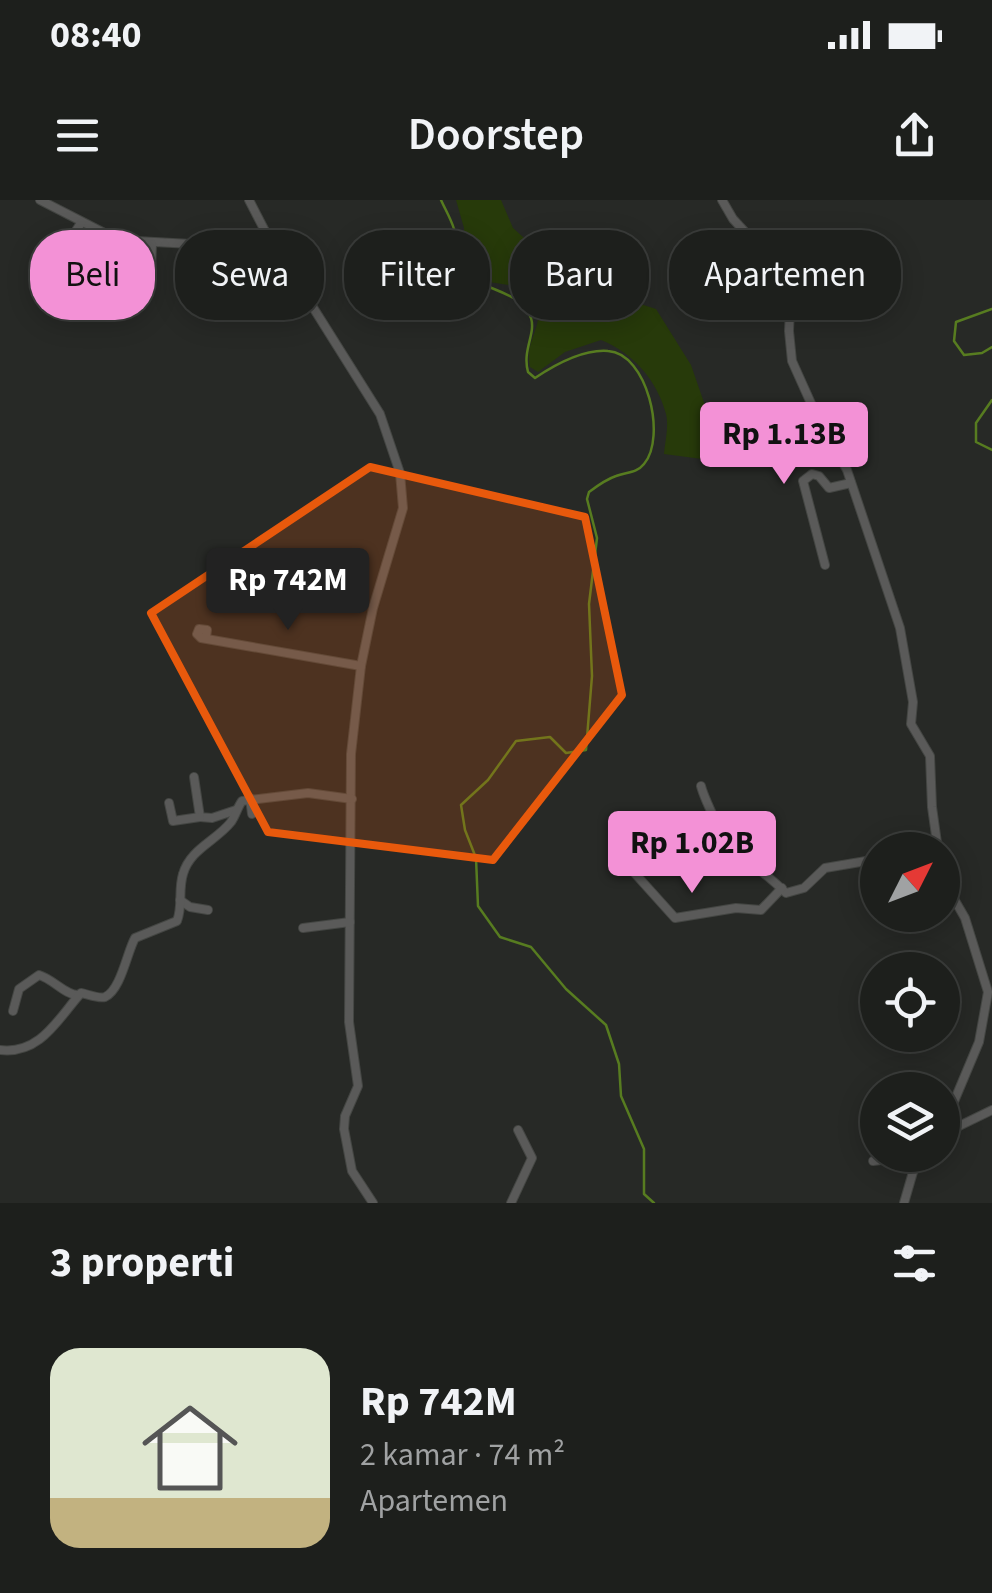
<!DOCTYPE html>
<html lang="id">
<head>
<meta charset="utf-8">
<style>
  body { margin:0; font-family:"Source Sans 3",sans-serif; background:#252725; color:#f1f3f6; height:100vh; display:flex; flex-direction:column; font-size:38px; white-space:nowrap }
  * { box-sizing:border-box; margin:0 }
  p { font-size:32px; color:#a0a2a3 }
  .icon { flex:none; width:55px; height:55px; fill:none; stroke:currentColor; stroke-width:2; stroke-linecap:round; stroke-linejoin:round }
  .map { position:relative; height:1003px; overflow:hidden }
  .details { display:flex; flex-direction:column; background:#1d1f1c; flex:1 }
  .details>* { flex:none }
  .banner { position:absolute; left:30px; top:30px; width:932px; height:90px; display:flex; gap:20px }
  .needle { width:65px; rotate:48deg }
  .tools { position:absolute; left:860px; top:632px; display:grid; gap:20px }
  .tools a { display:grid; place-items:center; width:100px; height:100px; border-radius:50%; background:#1d1f1c; box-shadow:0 5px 25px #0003,0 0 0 2px #3b3d3b; font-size:50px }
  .price { position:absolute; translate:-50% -85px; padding:0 22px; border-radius:10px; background:#f391d6; color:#111; font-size:32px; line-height:65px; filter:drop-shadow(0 2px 5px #0008) }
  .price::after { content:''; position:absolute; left:50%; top:60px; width:30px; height:22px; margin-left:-15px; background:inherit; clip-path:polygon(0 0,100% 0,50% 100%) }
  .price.on { background:#222; color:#fff }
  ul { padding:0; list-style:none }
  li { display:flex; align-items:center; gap:30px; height:250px; padding:0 50px }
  li span { display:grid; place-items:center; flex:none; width:280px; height:200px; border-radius:30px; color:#555 }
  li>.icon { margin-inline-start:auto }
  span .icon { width:120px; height:120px; fill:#fffc; stroke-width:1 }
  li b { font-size:42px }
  h2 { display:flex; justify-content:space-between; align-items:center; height:120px; padding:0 50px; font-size:42px }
  .chip { padding:0 35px; border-radius:40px; background:#1d1f1c; box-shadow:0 5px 25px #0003,0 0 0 2px #3b3d3b; font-size:35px; line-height:90px }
  .chip.on { background:#f391d6; color:#111 }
  .status { display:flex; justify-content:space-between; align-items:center; height:70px; padding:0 50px; background:#1d1f1c; direction:ltr }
  .status svg { height:28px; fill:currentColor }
  header { display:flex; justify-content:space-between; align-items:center; height:130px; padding:0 50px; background:#1d1f1c; font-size:45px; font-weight:600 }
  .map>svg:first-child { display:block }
  .green { fill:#273a0a }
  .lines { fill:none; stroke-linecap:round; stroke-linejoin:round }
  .stream { stroke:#577c20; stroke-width:2.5 }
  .minor-casing { stroke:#444643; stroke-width:10 }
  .minor { stroke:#5a5a59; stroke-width:8 }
  .marked { fill:#e8590c; fill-opacity:0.2; stroke:#e8590c; stroke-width:8; stroke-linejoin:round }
</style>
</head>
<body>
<div class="status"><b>08:40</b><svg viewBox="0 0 49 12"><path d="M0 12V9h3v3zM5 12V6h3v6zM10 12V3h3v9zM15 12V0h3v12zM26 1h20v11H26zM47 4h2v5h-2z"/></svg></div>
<header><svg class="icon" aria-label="menu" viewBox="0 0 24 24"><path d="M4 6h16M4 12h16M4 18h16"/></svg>Doorstep<svg class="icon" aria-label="share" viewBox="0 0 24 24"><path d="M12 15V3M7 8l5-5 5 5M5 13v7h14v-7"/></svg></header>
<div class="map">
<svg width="992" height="1003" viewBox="0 0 992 1003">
  <rect width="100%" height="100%" fill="#272926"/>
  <path class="green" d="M456,0H501L513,28L544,56L568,92L584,107L631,101L656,109L691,165L709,217L702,259L664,254C665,242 669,226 666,214C657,180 633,153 601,140L565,152L538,172L530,167C524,141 543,131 538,99L514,86L489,82L464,57V28Z"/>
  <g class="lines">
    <g class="stream">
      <path d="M441,0C445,9 451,19 454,29C459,44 455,62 467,74C485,92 521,90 531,118C536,134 522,150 528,172L535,178C556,164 583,149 608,151C647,153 667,237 644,264C637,273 626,272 616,276C607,279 597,286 589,292L587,299L597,338L589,404L592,476L586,550L566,553L550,537L516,541L488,580L461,605L465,630L476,658L478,706L500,737L531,747L566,789L606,825L619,864L621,896L644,949V994L654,1003"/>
      <polyline points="992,109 956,122 954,141 964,155 982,153 992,147"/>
      <polyline points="992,200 976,223 976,242 992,250"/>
    </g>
    <defs>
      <g id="minor">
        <polyline points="40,0 118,40 228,46 244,44 265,31"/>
        <polyline points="249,0 265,31 380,214 400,273 403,308 373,408 361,466 351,554 349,822 358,886 345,916 344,929 352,971 373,1003"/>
        <polyline points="722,0 733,19 785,75 791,86 789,131 792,161 814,210 847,270 900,428 913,502 911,524 930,556 932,607 938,650"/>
        <polyline points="151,71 152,44"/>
        <polyline points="56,80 70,40 81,23"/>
        <polyline points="825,365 803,281 812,274 819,276 829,288 851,283"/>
        <polyline points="206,437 207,430 199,429 197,434 201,438 361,466"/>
        <polyline points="194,577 200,617 212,618 236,610"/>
        <path d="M701,586C704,598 732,659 741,663C743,664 746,663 749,664C757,666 780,687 786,693L804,688L825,668L878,659"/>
        <polyline points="250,598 252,614"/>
        <polyline points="169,603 173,621 200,617"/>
        <polyline points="625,639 630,668 675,718 736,708 761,710 782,688"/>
        <polyline points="942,667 950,692 965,718 988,792 979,842 942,930"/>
        <polyline points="180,700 190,707 208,710"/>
        <polyline points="303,728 350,722"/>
        <path d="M13,811L19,789L39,775C53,779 65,795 78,795"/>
        <path d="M0,850C41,855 59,817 81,793C87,794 99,799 105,797C121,790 127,752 135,738L177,721C183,706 178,690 183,674C190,649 216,641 231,622C236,615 237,608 242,601L308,593L352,599"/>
        <polyline points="943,929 955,928 992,910"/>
        <polyline points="873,961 921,955"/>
        <polyline points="511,1003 532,958 518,930"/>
        <polyline points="904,1003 913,972 923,955"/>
      </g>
    </defs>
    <use href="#minor" class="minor-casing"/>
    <use href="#minor" class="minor"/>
  </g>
  <path class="marked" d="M370,267L585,317L622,495L493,660L268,632L151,413Z"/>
</svg>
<div class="tools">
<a><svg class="needle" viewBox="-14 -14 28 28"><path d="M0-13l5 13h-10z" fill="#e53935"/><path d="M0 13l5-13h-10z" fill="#a0a2a3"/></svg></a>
<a><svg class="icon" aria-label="locate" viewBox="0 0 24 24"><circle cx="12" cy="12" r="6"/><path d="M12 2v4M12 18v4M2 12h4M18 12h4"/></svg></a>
<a><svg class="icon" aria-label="layers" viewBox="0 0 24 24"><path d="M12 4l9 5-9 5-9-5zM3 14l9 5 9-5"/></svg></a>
</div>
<b class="price" style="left:784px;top:287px">Rp 1.13B</b>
<b class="price on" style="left:288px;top:433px">Rp 742M</b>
<b class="price" style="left:692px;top:696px">Rp 1.02B</b>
<div class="banner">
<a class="chip on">Beli</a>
<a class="chip">Sewa</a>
<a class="chip">Filter</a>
<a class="chip">Baru</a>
<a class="chip">Apartemen</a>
</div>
</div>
<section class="details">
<h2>3 properti<svg class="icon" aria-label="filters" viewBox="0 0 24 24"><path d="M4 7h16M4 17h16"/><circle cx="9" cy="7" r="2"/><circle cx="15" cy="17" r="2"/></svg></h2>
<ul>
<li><span style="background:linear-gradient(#dfe7d0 75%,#c2b280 0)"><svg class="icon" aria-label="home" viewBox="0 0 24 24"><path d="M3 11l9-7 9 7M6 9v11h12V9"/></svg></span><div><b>Rp 742M</b><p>2 kamar · 74 m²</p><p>Apartemen</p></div></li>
</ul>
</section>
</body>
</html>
